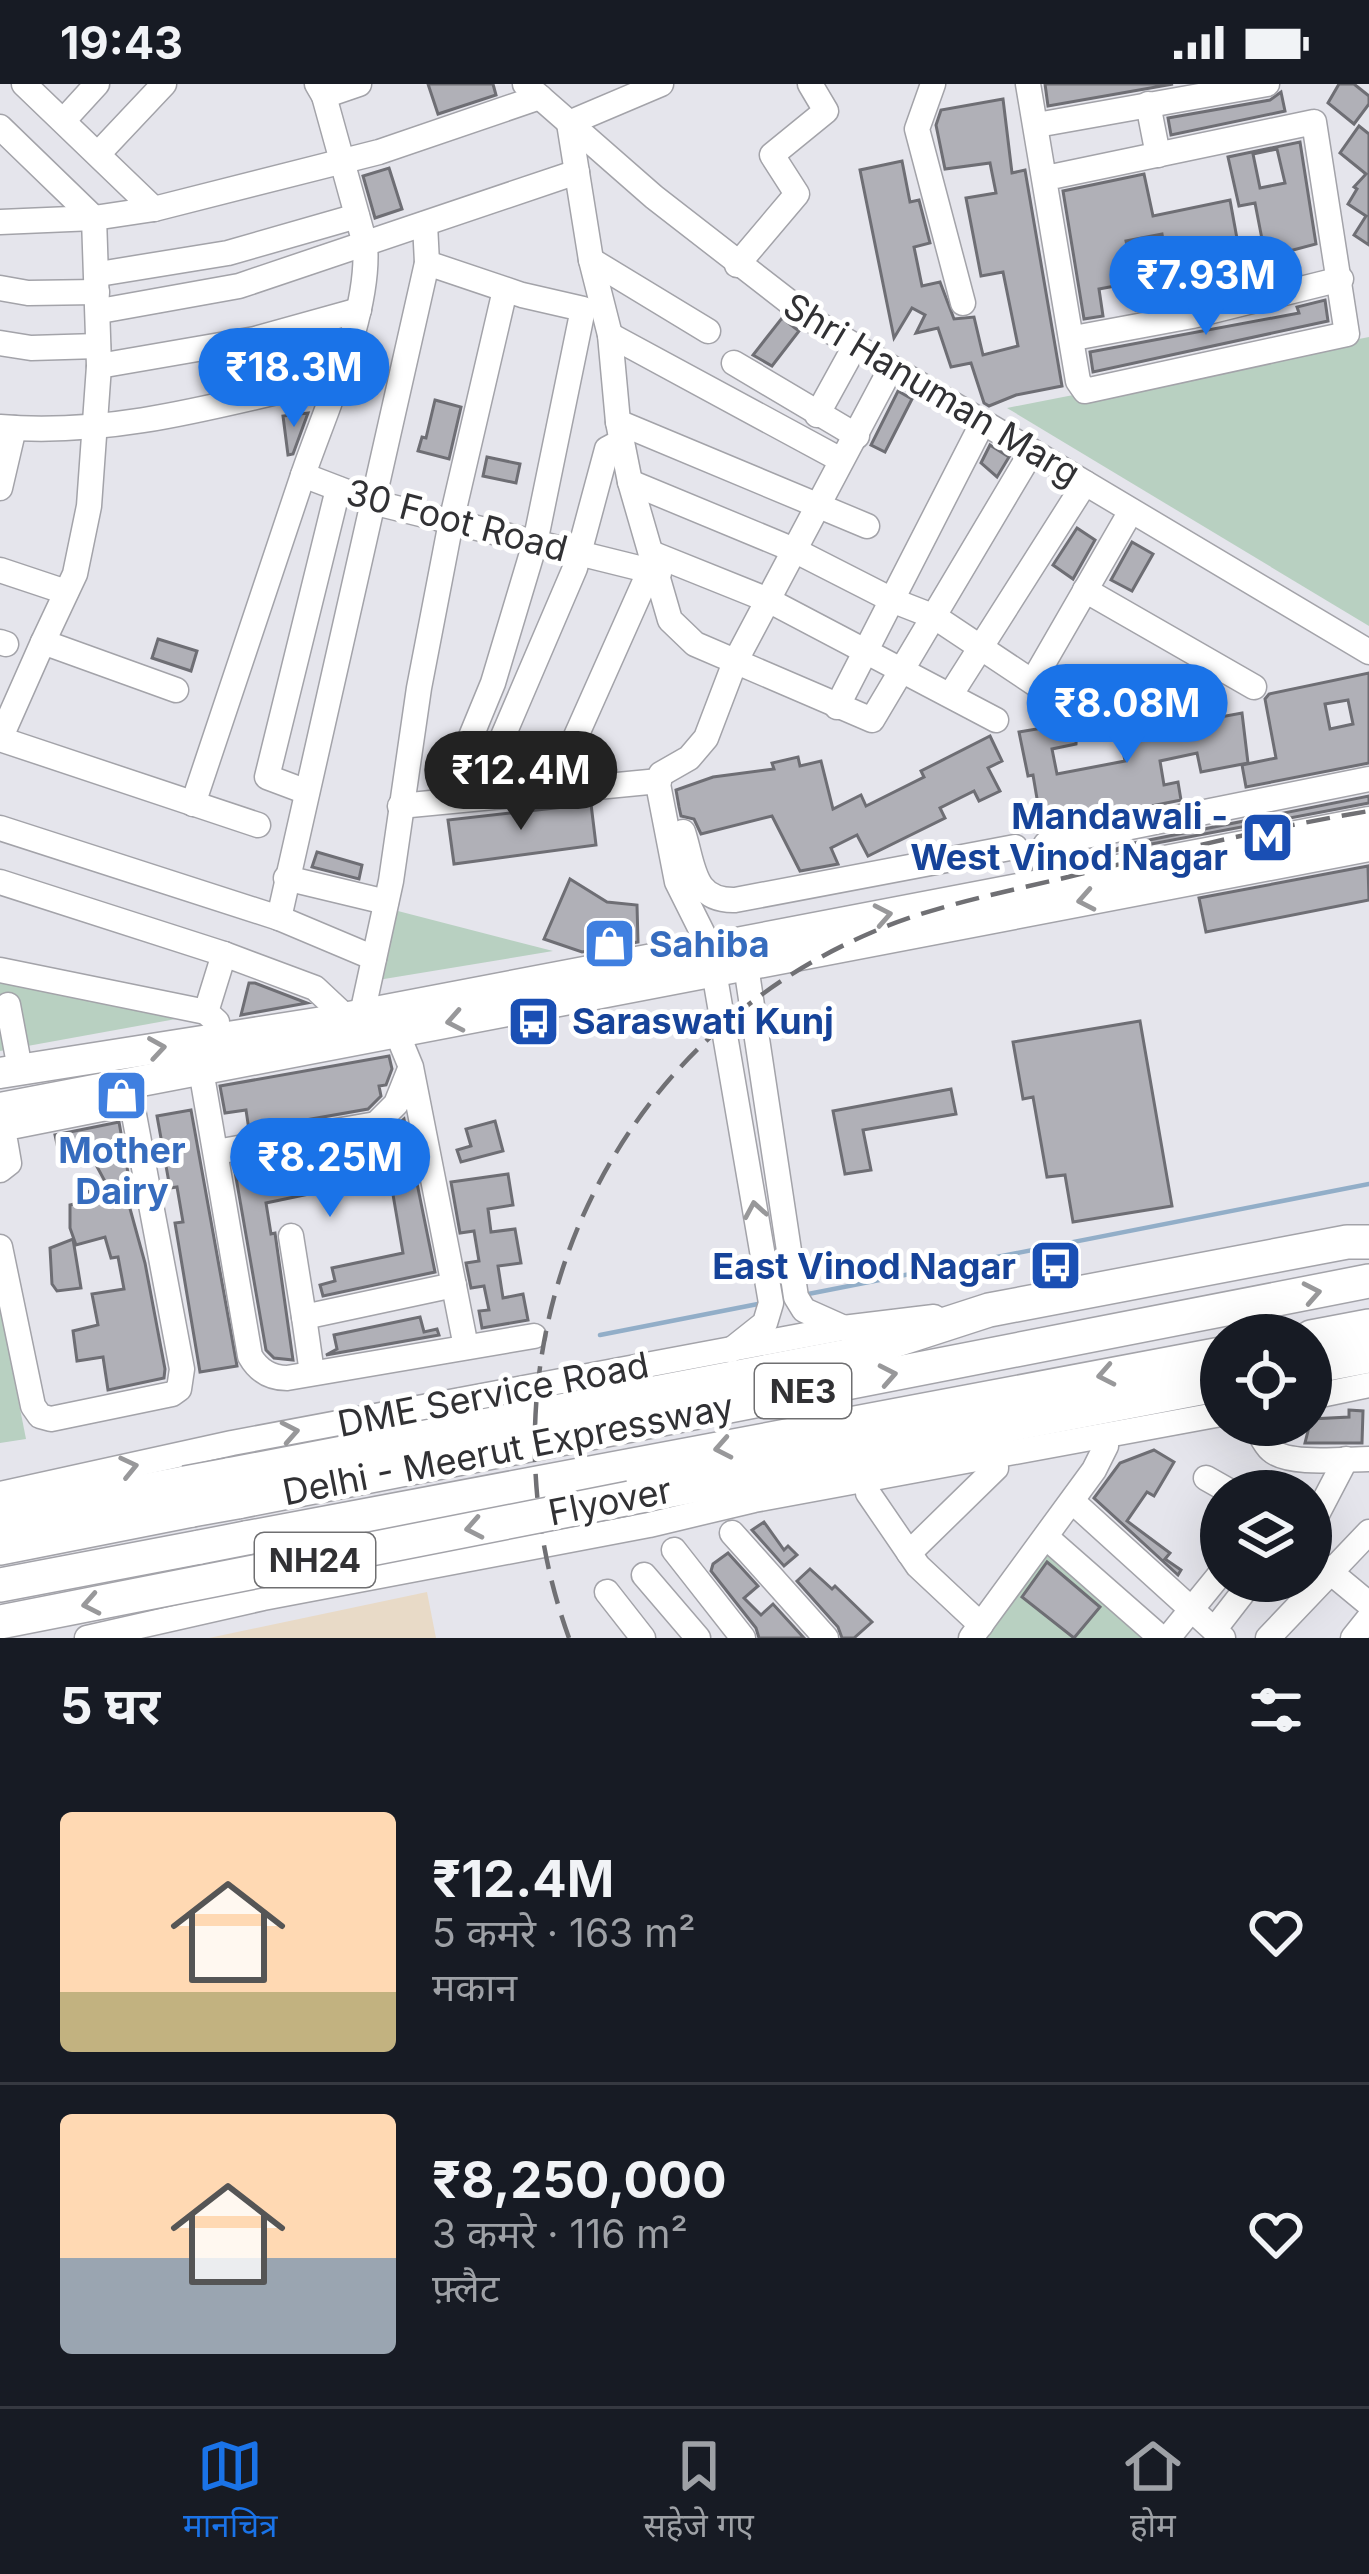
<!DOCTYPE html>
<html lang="hi">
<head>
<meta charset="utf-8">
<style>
  body { margin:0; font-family:Inter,"Noto Sans Devanagari",sans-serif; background:#20242c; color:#f1f3f6; height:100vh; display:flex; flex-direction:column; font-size:45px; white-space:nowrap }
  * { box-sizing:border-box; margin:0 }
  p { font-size:39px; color:#9ea1a6 }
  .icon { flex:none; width:66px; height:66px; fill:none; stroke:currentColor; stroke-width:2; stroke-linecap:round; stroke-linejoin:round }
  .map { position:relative; height:1554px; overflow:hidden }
  .panel { display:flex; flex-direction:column; background:#171b24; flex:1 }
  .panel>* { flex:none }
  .buttons { position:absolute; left:1200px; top:1230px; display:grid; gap:24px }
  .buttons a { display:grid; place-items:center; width:132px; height:132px; border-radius:50%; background:#171b24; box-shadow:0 12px 48px #0002; font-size:60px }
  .price { position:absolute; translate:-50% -102px; padding:0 27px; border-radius:42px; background:#1a73e8; color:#fff; font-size:39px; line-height:78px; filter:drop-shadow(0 3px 6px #0008) }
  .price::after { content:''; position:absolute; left:50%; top:72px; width:36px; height:27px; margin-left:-18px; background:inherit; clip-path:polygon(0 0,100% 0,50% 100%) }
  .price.active { background:#222; color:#fff }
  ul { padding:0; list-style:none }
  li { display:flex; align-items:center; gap:36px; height:300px; padding:0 60px }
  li+li { border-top:3px solid #363941 }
  li span { display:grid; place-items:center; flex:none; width:336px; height:240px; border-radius:12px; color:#555 }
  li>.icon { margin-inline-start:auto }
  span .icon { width:144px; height:144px; fill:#fffc; stroke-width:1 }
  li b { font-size:51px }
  h2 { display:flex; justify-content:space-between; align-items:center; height:144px; padding:0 60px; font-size:51px }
  .status { display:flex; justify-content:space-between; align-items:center; height:84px; padding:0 60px; background:#171b24; direction:ltr }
  .status svg { height:33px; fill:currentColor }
  .tab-bar { display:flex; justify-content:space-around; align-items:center; height:168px; border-top:3px solid #363941; background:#171b24; font-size:33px; color:#9ea1a6 }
  .tab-bar a { display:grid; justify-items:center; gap:6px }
  .tab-bar .active { color:#1a73e8 }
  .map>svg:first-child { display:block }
  .industrial { fill:#e8dac7 }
  .green { fill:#b8d0c1 }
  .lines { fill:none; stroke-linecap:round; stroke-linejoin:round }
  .stream { stroke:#92aec8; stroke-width:4.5 }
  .building { fill:#b0b0b7; stroke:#6e6e74; stroke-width:3; fill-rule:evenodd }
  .minor-casing { stroke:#a3a3a9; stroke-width:27 }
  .major-casing { stroke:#a3a3a9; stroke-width:33 }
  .highway-casing { stroke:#a3a3a9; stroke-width:36 }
  .minor { stroke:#fff; stroke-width:24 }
  .major { stroke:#fff; stroke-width:30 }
  .highway { stroke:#fff; stroke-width:33 }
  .rail { stroke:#707074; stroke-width:4.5; stroke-dasharray:24 12; stroke-linecap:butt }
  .highway-bridge-casing { stroke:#a3a3a9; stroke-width:36; stroke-linecap:butt }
  .highway-bridge { stroke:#fff; stroke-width:33 }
  .oneway { stroke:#98989a }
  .labels { text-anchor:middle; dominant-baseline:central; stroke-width:10; stroke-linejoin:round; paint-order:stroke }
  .shield { fill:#fff; stroke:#6f6f71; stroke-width:3 }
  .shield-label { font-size:33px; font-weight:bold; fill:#313134 }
  .street-label { font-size:36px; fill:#313134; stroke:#fff }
  .transit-label { font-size:36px; font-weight:bold; fill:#164399; stroke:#fff; text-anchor:end }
  .shop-label { font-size:36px; font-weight:bold; fill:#366cbe; stroke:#fff; text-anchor:start }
</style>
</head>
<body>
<div class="status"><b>19:43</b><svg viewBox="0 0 49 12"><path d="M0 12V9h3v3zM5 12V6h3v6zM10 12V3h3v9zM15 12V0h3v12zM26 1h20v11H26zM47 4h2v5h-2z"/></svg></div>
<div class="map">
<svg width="1369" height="1554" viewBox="0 0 1369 1554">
  <rect width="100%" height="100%" fill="#e5e5ec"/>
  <polygon class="industrial" points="427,1508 436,1554 209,1554"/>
  <g class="green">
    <polygon points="1369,253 1369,542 1007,324"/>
    <polygon points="394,826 553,867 378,896"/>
    <polygon points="0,889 198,931 0,967"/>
    <polygon points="0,1223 26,1355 0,1359"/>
    <polygon points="1045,1467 1149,1554 977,1554"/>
  </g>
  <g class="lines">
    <g class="stream">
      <polyline points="803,1211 1369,1100"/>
      <polyline points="600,1251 763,1219"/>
    </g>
  </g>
  <g class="building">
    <polygon points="428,0 493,0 496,11 438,30"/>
    <polygon points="1045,0 1173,0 1048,22"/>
    <polygon points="1339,0 1354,0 1369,12 1369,20 1354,40 1328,19"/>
    <polygon points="1281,8 1285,27 1171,51 1168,34 1270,16"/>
    <polygon points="1003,15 1012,89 1025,86 1062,302 1016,311 989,322 984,319 971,279 951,283 938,244 916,249 925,231 912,224 894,254 860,86 902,77 910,118 919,116 930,159 914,163 922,202 940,198 954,235 974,233 983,271 1018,262 1003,188 981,192 966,114 996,109 990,79 945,85 936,41 941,26"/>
    <polygon points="1359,42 1369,50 1369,161 1354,151 1366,132 1348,120 1357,105 1354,103 1366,90 1340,69"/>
    <path d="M1300,58L1316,160L1278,170V194L1249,201L1240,160L1262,155L1255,119L1239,122L1228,73ZM1277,65L1285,99L1260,104L1253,70Z"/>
    <polygon points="389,84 402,125 375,134 363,92"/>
    <polygon points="1144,90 1153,132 1230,116 1240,171 1168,187 1162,150 1126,157 1133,190 1156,185 1166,220 1136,226 1131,199 1099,205 1103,232 1084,235 1063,107"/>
    <polygon points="1325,216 1328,237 1093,288 1090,268 1299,229 1297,223"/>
    <polygon points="782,234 799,247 772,282 753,271"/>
    <polygon points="328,264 326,279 268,293 266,277"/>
    <polygon points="242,274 242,299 220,304 220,278"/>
    <polygon points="898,307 912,315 885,368 871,361"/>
    <polygon points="435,316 461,323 449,375 418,367 422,353 426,354"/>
    <polygon points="308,329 293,370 288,371 283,332"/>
    <polygon points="990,361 1009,373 997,393 981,379"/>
    <polygon points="487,373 520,380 516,399 483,392"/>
    <polygon points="1077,444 1095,456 1073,495 1053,481"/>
    <polygon points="1132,458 1153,470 1132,507 1111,496"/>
    <polygon points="158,555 197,567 191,587 152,574"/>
    <path d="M1369,589V679L1246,703L1242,681L1276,674L1265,615L1269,610ZM1348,616L1353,640L1330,645L1325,620Z"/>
    <polygon points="1186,629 1188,639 1242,629 1248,679 1201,688 1197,669 1160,677 1164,701 1178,698 1181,716 1042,744 1033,691 1028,692 1019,648 1066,640 1077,643 1076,660 1052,665 1057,690 1125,677 1118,643"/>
    <polygon points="990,652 1002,677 988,684 1000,707 979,717 974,707 940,724 945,734 868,772 857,751 831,764 838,780 800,787 772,732 701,750 694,735 681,732 679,723 676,706 713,693 774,685 772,679 798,673 800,682 821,677 833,725 861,711 866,722 924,693 921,687"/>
    <polygon points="1369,712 1369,719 1109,768 1129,760"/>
    <polygon points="591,720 596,761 454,780 448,736"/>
    <polygon points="317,768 362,781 359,795 312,783"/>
    <polygon points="1368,782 1369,816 1206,848 1199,814"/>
    <polygon points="570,795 607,818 637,821 638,858 582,868 544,855"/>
    <polygon points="249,899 255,899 307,919 241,931"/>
    <polygon points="1140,937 1172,1122 1073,1138 1065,1091 1047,1093 1033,1013 1023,1015 1013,958"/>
    <polygon points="389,972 392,985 386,1001 379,1002 381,1012 368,1025 249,1046 246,1026 225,1029 220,1002"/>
    <polygon points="951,1005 956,1030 863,1046 871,1086 845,1090 833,1027"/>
    <polygon points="191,1026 237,1282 200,1288 175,1139 183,1138 177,1103 170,1104 157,1032"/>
    <polygon points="404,1035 435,1188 323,1212 320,1201 335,1197 332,1184 403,1169 390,1093 266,1119 271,1150 275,1149 293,1276 274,1274 266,1266 234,1082 379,1056"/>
    <polygon points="495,1037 503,1067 461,1078 457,1066 471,1062 466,1045"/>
    <polygon points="119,1038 130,1100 129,1121 145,1179 165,1285 164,1294 108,1306 103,1273 77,1277 73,1247 98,1241 92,1210 124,1205 118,1173 111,1174 105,1153 76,1161 70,1144 70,1121 79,1119 83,1109 108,1103 88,1066 58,1065 55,1051"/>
    <polygon points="508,1090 513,1121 488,1125 491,1148 515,1145 521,1179 498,1182 503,1214 523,1210 528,1236 482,1244 479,1227 489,1226 484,1202 471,1204 466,1179 479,1177 474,1147 460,1149 451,1098"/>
    <polygon points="73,1155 81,1204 57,1207 52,1200 50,1164"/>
    <polygon points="420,1233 424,1248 437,1245 439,1251 326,1271 337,1265 334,1251"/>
    <polygon points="1349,1326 1363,1327 1362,1359 1305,1359 1311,1335 1349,1333"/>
    <polygon points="1154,1366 1174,1378 1154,1412 1147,1408 1127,1437 1170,1469 1165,1475 1181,1486 1178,1491 1094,1414 1120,1379"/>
    <polygon points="764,1438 784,1466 788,1462 797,1471 784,1482 752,1446"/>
    <polygon points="728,1469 758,1502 744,1514 761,1531 773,1520 804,1554 759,1554 756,1544 711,1487 713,1480"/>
    <polygon points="1047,1478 1100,1523 1074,1554 1022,1513"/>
    <polygon points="810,1485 832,1505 835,1502 872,1538 854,1554 842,1554 838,1543 797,1497"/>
  </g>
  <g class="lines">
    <defs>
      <g id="minor">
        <polyline points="24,0 154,125"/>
        <path d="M317,0L324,12L365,160C371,228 325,326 303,391L376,419L659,489"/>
        <polyline points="525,0 654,113 815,238 1369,568"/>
        <polyline points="661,0 569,39 591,176 610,251 618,338 630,398 670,536 695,560 872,636 1032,367"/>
        <polyline points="933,0 917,45 963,219"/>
        <polyline points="1028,0 1078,297 1085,307 1347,250 1314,38 1046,94"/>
        <polyline points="324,12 359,0"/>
        <polyline points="1148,20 1158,71"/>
        <polyline points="64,36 97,0"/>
        <polyline points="1037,41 1267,0"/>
        <polyline points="0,43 94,134 99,282 89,422 75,490 43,558"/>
        <polyline points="98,70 164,0"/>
        <polyline points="0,138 94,134 154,125 379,68 540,13"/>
        <polyline points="591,176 708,247"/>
        <polyline points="427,179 522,211 583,225 535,459 493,599 465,667"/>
        <polyline points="737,181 797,110 772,71 826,27 810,0"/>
        <polyline points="99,190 228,169 357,132"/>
        <polyline points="0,204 28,209 97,208"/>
        <polyline points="100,227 239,202 577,88"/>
        <polyline points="610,251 841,376"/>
        <polyline points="1074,254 1192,232 1341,195"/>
        <polyline points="0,259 31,264 98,262"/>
        <polyline points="734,279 857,352"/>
        <polyline points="99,282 255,255 359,226"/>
        <polyline points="817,331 855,262"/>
        <polyline points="618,338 867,442"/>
        <path d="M0,343C114,353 226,319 336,294"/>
        <polyline points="630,398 794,466 894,517 935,533 1076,627"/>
        <polyline points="0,404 14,344"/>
        <polyline points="651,469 768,516 996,636"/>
        <polyline points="0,486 66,508"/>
        <polyline points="1085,506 1254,603"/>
        <polyline points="0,558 6,560"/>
        <polyline points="1033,597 1131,427"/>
        <polyline points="951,610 1085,399"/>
        <polyline points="837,623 983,338"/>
        <polyline points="0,655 258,741"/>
        <polyline points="0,655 43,558 176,606"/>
        <polyline points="552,706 650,486"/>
        <polyline points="307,708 267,693 338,405"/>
        <polyline points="477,713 575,484 607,365 622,357"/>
        <polyline points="193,720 303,391"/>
        <polyline points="400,722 659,697"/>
        <polyline points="0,744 279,834 374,874"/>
        <path d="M683,748C694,782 692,817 735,816L1015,763"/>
        <polyline points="286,794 386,818"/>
        <polyline points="0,798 224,870 315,904 346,933"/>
        <polyline points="1048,799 1042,767 1046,760 1369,695"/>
        <polyline points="279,834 427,179 425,140"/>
        <polyline points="740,866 746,882 796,1213 804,1226 842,1243"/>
        <polyline points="0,886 206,928"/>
        <polyline points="8,921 20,985"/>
        <polyline points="362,930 391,797 419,604 451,438 505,206"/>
        <polyline points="217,938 206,928 224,870"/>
        <polyline points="397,949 411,983 466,1263"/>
        <path d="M201,986L250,1272C258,1286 270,1294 287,1294L534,1252"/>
        <polyline points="216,1068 376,1040 396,1020 410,985"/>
        <polyline points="0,1086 9,1079 4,1050 11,1043 132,1019"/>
        <polyline points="291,1152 304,1233"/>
        <polyline points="0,1163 33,1322 40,1332 51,1335 172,1310 179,1305 182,1285 128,999"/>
        <polyline points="731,1266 765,1239 771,1219 710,864 677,798 658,700 661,690 689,674 706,654 735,578 891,284"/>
        <polyline points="312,1289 304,1233 454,1201"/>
        <polyline points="1311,1313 1369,1301"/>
        <path d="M1255,1341C1260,1349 1264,1360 1271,1366C1288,1382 1345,1375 1369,1375"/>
        <polyline points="1206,1394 1229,1407"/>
        <polyline points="868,1409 918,1482 981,1541"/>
        <polyline points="0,1410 232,1359 843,1244 934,1233"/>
        <polyline points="1072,1417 1223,1554"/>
        <polyline points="1311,1442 1346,1375"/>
        <polyline points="732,1449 826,1554"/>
        <polyline points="1046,1453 1161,1554"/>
        <polyline points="674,1466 743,1554"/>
        <polyline points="909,1469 996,1384"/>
        <polyline points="1311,1472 1369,1520"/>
        <polyline points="644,1491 698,1554"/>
        <polyline points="607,1508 643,1554"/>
        <polyline points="1214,1546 1252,1497"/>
        <polyline points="87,1554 263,1514 649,1441 754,1416 1221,1330"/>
        <polyline points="971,1554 1094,1386 1106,1362"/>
        <polyline points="1168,1554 1221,1489"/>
        <polyline points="1268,1554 1369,1448"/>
        <polyline points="1353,1554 1369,1534"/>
      </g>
      <g id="major">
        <polyline points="0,989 323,938 1369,738"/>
        <polyline points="0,1024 1369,762"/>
      </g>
      <g id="highway">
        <polyline points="1311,1253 1369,1242"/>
        <polyline points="1311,1283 1369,1272"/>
        <polyline points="228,1391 847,1272 989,1226 1347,1158 1369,1158"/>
        <polyline points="630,1414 1221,1300"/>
        <polyline points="237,1418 1369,1197"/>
        <polyline points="0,1434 185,1399"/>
        <polyline points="246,1454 1221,1270"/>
        <polyline points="0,1464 192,1426"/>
        <polyline points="0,1501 200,1463"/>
      </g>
    </defs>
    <use href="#minor" class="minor-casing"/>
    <use href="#major" class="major-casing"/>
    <use href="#highway" class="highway-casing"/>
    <use href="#minor" class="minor"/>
    <use href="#major" class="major"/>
    <use href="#highway" class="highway"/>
    <path class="rail" d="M569,1554C469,1277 594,969 868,850C931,822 1001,809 1068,793C1168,768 1267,744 1369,727"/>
    <defs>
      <g id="highway-bridge">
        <polyline points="185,1399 228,1391"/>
        <polyline points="192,1426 237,1418"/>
        <polyline points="200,1463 246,1454"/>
        <polyline points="0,1538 630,1414"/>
      </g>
    </defs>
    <use href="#highway-bridge" class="highway-bridge-casing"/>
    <use href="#highway-bridge" class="highway-bridge"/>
  </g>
  <defs><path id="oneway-chevron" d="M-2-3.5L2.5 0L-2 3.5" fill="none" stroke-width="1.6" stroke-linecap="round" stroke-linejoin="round" transform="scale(3)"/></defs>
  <g class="oneway">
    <use href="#oneway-chevron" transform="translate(1086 816) rotate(169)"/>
    <use href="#oneway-chevron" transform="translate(883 831) rotate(-11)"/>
    <use href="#oneway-chevron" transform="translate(455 937) rotate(169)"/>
    <use href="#oneway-chevron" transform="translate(157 964) rotate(-9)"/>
    <use href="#oneway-chevron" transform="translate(755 1126) rotate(-100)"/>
    <use href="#oneway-chevron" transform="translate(1312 1209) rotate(-11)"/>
    <use href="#oneway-chevron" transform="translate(888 1291) rotate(-11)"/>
    <use href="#oneway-chevron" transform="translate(1106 1291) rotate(169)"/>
    <use href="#oneway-chevron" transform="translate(290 1348) rotate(-11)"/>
    <use href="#oneway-chevron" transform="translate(723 1364) rotate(169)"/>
    <use href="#oneway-chevron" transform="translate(129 1383) rotate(-13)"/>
    <use href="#oneway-chevron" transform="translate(474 1444) rotate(169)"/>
    <use href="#oneway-chevron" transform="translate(91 1520) rotate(169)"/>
  </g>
  <defs>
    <symbol id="metro-square" viewBox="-11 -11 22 22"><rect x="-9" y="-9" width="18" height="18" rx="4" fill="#1a4fb4" stroke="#fff"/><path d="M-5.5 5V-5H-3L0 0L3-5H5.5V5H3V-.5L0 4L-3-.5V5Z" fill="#fff"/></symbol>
    <symbol id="shop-square" viewBox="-11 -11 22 22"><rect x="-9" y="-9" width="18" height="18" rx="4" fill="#3f7fe0" stroke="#fff"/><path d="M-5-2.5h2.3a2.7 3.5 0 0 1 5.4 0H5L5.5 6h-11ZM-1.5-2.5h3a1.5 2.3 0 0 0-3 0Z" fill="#fff"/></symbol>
    <symbol id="bus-square" viewBox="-11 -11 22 22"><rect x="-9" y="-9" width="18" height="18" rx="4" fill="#1a4fb4" stroke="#fff"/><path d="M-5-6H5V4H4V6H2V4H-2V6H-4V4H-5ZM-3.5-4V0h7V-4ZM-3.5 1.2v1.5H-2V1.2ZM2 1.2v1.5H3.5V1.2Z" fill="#fff"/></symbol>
  </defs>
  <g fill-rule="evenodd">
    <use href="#metro-square" x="1238" y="724" width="59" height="59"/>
    <use href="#shop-square" x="580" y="830" width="59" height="59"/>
    <use href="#bus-square" x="504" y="908" width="59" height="59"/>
    <use href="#shop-square" x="92" y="982" width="59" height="59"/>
    <use href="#bus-square" x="1026" y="1152" width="59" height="59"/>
  </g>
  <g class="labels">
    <g class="shield">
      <rect x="755" y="1280" width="96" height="54" rx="9"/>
      <rect x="255" y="1449" width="120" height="54" rx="9"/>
    </g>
    <g class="shield-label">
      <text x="803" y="1307">NE3</text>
      <text x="315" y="1476">NH24</text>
    </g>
    <g class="street-label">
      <text transform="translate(932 305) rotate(31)">Shri Hanuman Marg</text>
      <text transform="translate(457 436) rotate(15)">30 Foot Road</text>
      <text transform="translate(493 1310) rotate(-11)">DME Service Road</text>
      <text transform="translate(508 1365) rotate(-11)">Delhi - Meerut Expressway</text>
      <text transform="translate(610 1417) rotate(-11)">Flyover</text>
    </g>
    <g class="transit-label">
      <text x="1228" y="732">Mandawali -<tspan x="1228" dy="41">West Vinod Nagar</tspan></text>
      <text x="572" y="937" text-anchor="start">Saraswati Kunj</text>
      <text x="1016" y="1182">East Vinod Nagar</text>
    </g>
    <g class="shop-label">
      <text x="649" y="860">Sahiba</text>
      <text x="122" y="1066" text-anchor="middle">Mother<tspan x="122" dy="41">Dairy</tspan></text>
    </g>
  </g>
</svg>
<div class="buttons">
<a><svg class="icon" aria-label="locate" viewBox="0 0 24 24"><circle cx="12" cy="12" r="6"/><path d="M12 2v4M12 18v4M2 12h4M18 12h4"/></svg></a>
<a><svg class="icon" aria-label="layers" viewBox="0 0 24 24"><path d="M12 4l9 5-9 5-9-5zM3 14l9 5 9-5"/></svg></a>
</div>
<b class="price" style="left:1206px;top:254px">₹7.93M</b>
<b class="price" style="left:294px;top:346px">₹18.3M</b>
<b class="price" style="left:1127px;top:682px">₹8.08M</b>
<b class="price active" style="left:521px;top:749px">₹12.4M</b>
<b class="price" style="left:330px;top:1136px">₹8.25M</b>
</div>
<section class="panel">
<h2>5 घर<svg class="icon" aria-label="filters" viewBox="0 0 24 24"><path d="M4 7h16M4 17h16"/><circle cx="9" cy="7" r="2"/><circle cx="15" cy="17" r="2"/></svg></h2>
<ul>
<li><span style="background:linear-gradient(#ffd9b3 75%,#c2b280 0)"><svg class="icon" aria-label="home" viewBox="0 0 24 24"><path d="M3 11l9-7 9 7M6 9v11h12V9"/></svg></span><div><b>₹12.4M</b><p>5 कमरे · 163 m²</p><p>मकान</p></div><svg class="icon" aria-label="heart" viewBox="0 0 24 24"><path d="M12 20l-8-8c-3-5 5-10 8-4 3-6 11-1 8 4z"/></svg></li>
<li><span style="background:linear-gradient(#ffd9b3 60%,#9aa5b1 0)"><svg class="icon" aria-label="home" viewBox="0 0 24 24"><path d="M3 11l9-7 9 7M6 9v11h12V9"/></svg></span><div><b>₹8,250,000</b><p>3 कमरे · 116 m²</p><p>फ़्लैट</p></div><svg class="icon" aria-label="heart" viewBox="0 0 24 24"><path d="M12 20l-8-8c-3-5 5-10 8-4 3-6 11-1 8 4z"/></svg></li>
</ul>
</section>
<nav class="tab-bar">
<a class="active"><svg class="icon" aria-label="map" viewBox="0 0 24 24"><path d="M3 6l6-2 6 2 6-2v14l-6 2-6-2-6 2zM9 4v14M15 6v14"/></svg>मानचित्र</a>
<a><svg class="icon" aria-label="saved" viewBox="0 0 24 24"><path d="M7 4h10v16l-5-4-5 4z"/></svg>सहेजे गए</a>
<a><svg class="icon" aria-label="home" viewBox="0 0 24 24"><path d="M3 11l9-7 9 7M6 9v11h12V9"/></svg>होम</a>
</nav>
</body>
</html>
